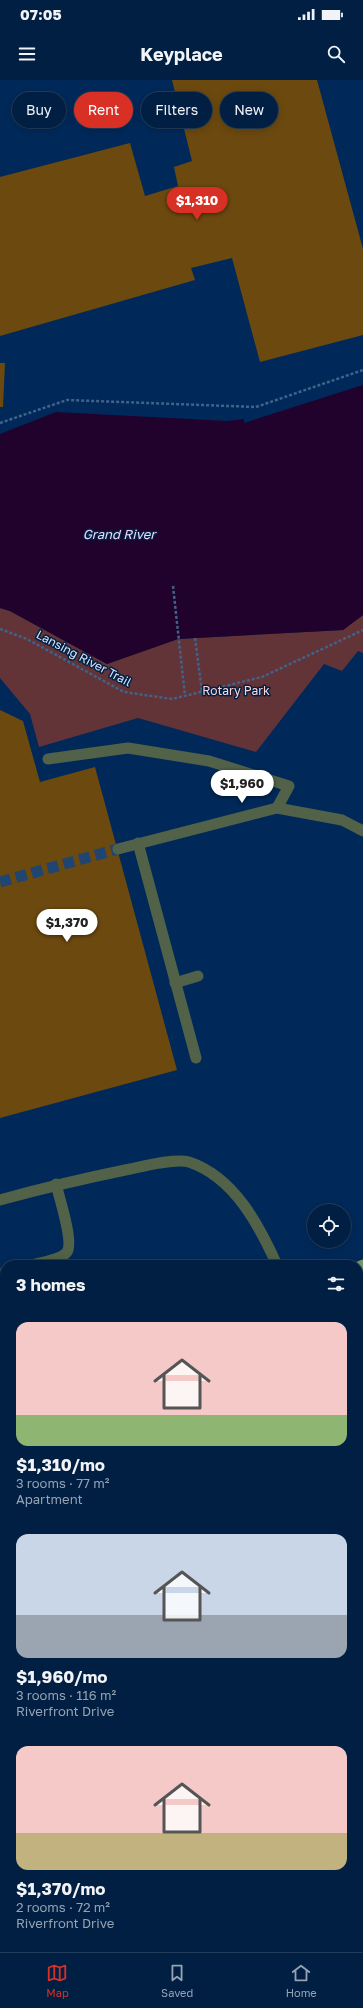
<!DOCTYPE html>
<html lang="en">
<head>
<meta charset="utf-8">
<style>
  body { margin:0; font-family:"Golos Text",sans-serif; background:#0a274a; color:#f1f3f6; height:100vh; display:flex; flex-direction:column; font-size:15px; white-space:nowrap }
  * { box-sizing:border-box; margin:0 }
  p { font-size:13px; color:#95a2b2 }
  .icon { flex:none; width:22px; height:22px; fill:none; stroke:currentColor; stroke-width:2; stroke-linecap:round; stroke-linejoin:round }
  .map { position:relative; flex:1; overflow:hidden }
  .side { position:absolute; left:0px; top:1180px; width:363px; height:692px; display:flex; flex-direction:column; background:#001f43; border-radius:16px 16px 0 0; box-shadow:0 2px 10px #0003,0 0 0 1px #223d5c }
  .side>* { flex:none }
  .hud { position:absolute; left:12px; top:12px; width:339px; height:36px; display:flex; gap:8px }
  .fabs { position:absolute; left:307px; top:1124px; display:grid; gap:8px }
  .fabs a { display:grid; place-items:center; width:44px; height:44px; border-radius:50%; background:#001f43; box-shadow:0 2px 10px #0003,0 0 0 1px #223d5c; font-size:20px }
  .price { position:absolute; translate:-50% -34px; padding:0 9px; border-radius:14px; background:#fff; color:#222; font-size:13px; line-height:26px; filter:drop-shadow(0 1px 2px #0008) }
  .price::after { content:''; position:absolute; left:50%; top:24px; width:12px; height:9px; margin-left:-6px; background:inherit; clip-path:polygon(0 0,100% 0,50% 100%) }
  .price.active { background:#d93025; color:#fff }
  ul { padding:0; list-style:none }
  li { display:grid; align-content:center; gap:8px; height:212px; padding:0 16px }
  li span { display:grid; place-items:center; height:124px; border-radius:12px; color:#555 }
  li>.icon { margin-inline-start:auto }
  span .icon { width:72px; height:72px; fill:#fffc; stroke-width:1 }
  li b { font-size:17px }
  h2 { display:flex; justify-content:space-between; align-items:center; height:48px; padding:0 16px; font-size:17px }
  .pill { padding:0 14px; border-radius:18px; background:#001f43; box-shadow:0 2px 10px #0003,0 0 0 1px #223d5c; font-size:14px; line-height:36px }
  .pill.active { background:#d93025; color:#fff }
  .status { display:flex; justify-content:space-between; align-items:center; height:28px; padding:0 20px; background:#001f43; direction:ltr }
  .status svg { height:11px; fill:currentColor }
  header { display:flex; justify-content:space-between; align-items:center; height:52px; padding:0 16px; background:#001f43; font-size:18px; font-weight:700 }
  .tabs { display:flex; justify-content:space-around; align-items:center; height:56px; border-top:1px solid #223d5c; background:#001f43; font-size:11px; color:#95a2b2 }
  .tabs a { display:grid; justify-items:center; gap:2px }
  .tabs .active { color:#d93025 }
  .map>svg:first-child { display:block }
  .green { fill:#623337 }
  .water { fill:#20022c }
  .building { fill:#6c490f }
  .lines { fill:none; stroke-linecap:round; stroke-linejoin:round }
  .minor-tunnel { stroke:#204571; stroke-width:11; stroke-dasharray:11 5.5; stroke-linecap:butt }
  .path { stroke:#416289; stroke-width:2.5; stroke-dasharray:3 2; stroke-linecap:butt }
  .service { stroke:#516248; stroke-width:11 }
  .minor { stroke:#516248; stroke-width:11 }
  .primary { stroke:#779864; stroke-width:11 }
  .labels { text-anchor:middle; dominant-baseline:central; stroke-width:3; stroke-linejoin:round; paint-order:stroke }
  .street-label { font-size:12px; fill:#d8e6f9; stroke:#012045 }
  .park-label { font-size:12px; fill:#fcd4d6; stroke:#012045 }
  .water-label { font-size:13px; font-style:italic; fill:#ecd8f7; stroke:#012045 }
</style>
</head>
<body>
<div class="status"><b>07:05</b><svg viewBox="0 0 49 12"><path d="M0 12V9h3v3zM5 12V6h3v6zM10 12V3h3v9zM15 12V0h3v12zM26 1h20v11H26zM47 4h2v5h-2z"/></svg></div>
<header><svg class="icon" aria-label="menu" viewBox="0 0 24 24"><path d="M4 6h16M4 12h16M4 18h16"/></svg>Keyplace<svg class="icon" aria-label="search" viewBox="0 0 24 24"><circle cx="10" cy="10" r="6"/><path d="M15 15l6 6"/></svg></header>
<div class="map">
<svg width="363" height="1872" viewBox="0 0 363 1872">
  <rect width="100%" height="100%" fill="#002959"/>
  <g class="green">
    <polygon points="0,528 10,531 107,584 178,559 343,550 363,535 363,573 358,571 342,591 324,584 256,672 138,638 39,667 30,634 0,598"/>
    <polygon points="363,1227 363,1778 358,1779 358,1229"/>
    <polygon points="5,1333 5,1867 12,1867 0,1870 0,1335"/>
  </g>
  <polygon class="water" points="363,305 363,535 343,550 178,559 107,584 10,531 0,528 0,354 56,332 227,341 244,339 244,343"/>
  <g class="building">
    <polygon points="172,0 317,0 363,169 363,255 260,282 232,178 191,188 195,200 0,256 0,97 130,63 145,116 178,106 174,87 192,81"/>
    <polygon points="0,283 5,283 3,327 0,327"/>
    <polygon points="0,630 23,641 40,702 95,687 177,990 0,1038"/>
    <polygon points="5,1425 5,1661 0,1651 0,1438"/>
  </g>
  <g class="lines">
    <polyline class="minor-tunnel" points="0,802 118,769"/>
    <g class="path">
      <polyline points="0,343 67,320 256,327 363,290"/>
      <polyline points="173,506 185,616"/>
      <polyline points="0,549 27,559 124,612 172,619 262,597 363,550"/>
      <polyline points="195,558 202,612"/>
      <polyline points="358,1214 363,1213"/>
      <polyline points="0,1329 5,1327"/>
      <polyline points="0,1697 0,1699"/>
    </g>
    <g class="service">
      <polyline points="48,679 128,668 209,681 289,706 277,728"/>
      <polyline points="138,763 196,978"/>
      <polyline points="175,903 198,896"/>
      <path d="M0,1120C43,1108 86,1098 130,1089C144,1086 176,1078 189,1082C234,1097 259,1145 277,1185"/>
      <path d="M32,1185C41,1182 61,1180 67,1172C74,1162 59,1117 56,1104"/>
      <polyline points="0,1194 5,1193"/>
    </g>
    <polyline class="minor" points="118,769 277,728 342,740 363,751"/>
    <g class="primary">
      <polyline points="358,1187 363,1185"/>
      <polyline points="0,1285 5,1284"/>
      <polyline points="358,1819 363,1818"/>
      <polyline points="171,1872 189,1867"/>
    </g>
  </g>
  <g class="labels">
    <g class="street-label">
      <text transform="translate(84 578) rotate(28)">Lansing River Trail</text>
    </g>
    <g class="park-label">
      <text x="236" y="610">Rotary Park</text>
    </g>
    <g class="water-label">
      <text x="119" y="454">Grand River</text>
    </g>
  </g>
</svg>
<div class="fabs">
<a><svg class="icon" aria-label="locate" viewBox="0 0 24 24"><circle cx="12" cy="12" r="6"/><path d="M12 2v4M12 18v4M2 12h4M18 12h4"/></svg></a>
</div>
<b class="price active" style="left:197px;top:141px">$1,310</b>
<b class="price" style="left:242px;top:724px">$1,960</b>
<b class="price" style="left:67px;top:863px">$1,370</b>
<div class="hud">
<a class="pill">Buy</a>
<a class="pill active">Rent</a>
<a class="pill">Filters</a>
<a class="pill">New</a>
</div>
<section class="side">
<h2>3 homes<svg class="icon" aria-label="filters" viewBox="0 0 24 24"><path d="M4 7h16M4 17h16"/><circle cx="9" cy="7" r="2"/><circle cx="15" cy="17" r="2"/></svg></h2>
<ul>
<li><span style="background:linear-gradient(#f6c9c9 75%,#8fb573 0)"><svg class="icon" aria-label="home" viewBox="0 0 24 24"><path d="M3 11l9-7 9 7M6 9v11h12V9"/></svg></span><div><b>$1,310/mo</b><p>3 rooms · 77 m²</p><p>Apartment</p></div></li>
<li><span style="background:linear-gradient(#c9d6e8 65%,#9aa5b1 0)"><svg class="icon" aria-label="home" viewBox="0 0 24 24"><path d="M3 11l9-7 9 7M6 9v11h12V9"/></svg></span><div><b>$1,960/mo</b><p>3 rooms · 116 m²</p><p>Riverfront Drive</p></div></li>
<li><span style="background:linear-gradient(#f6c9c9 70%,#c2b280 0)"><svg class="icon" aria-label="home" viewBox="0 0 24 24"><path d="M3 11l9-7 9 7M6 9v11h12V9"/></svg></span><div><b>$1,370/mo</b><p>2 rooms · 72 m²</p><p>Riverfront Drive</p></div></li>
</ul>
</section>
</div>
<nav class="tabs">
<a class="active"><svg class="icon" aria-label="map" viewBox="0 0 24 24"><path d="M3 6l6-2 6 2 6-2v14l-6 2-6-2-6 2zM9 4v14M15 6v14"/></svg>Map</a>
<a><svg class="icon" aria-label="saved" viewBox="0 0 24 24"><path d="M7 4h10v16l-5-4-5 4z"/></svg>Saved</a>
<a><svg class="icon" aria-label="home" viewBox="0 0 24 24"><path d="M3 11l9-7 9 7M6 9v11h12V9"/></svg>Home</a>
</nav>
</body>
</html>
